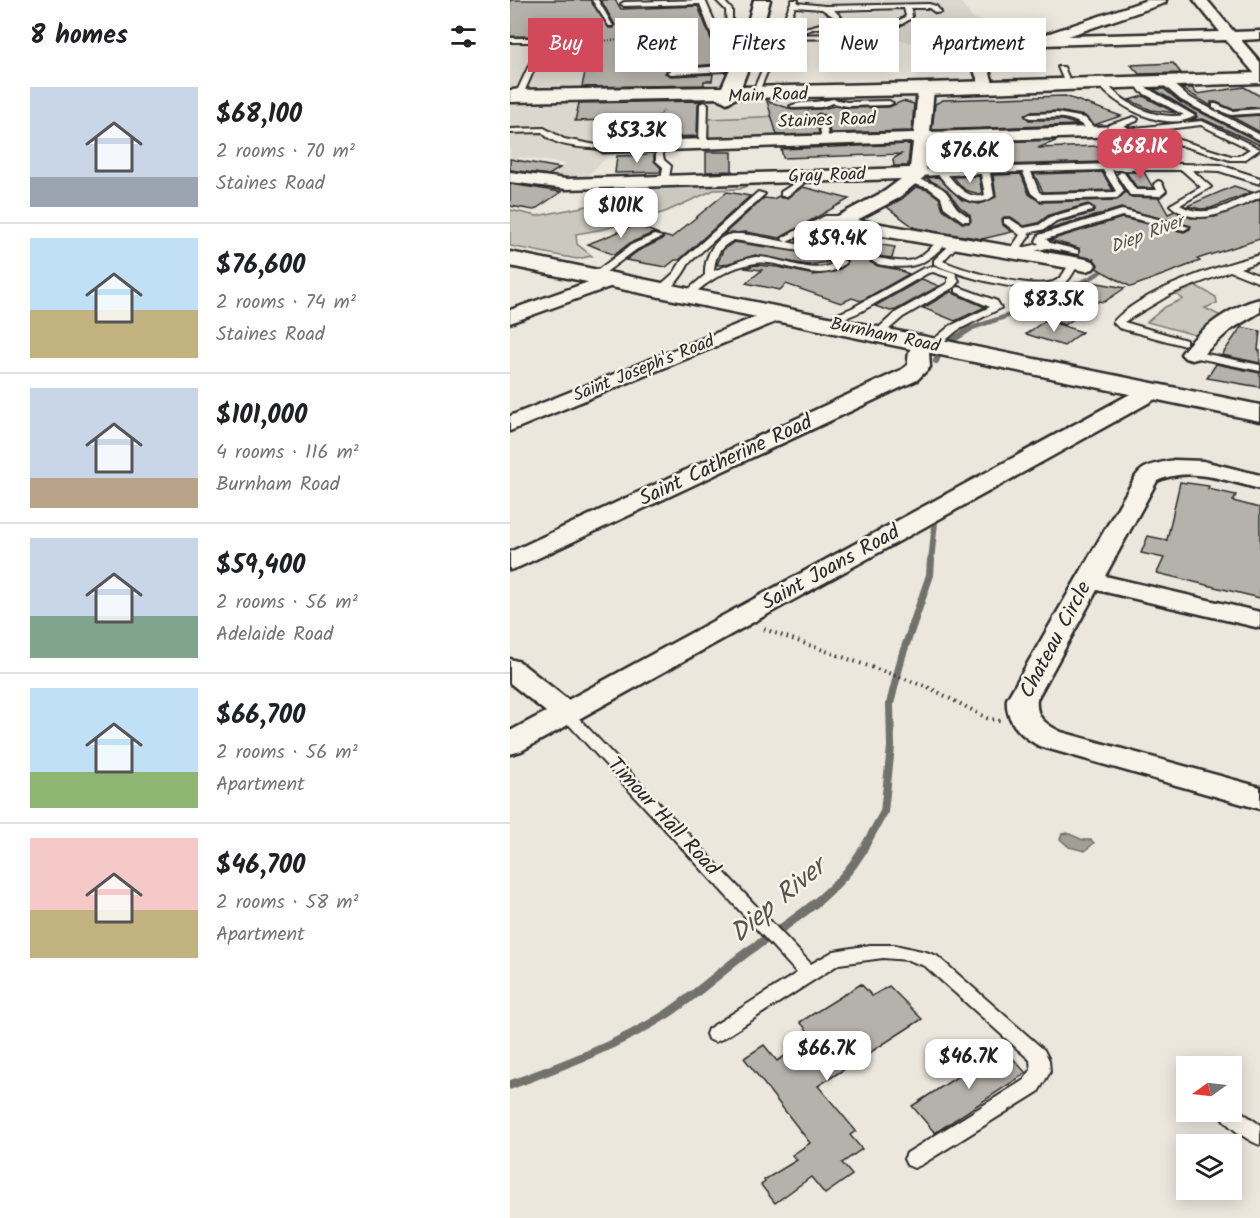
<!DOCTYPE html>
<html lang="en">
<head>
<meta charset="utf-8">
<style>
  body { margin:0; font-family:Kalam,sans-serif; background:#f2f2f2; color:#202124; height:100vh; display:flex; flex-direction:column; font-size:22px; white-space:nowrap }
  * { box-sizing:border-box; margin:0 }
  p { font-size:20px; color:#757577 }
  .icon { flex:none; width:33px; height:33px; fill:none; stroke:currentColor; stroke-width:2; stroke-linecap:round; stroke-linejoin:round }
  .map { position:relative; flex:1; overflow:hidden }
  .side { display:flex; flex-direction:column; background:#fff; width:510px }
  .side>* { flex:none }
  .banner { position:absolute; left:18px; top:18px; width:570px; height:54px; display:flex; gap:12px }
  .needle { width:39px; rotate:256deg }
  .tools { position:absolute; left:666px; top:1056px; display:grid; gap:12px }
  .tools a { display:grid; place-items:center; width:66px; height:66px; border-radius:0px; background:#fff; box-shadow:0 3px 15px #0003; font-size:30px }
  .price { position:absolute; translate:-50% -51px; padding:0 14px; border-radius:12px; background:#fff; color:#222; font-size:20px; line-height:39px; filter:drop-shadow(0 2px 3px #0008) }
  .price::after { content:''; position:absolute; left:50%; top:36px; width:18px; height:14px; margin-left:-9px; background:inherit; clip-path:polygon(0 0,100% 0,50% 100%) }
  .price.selected { background:#d1495b; color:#fff }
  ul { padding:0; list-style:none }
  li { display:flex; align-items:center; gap:18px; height:150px; padding:0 30px }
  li+li { border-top:2px solid #e0e0e0 }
  li span { display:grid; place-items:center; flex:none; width:168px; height:120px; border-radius:0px; color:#555 }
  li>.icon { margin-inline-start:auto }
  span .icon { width:72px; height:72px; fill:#fffc; stroke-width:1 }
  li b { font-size:26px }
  h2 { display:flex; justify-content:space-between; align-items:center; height:72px; padding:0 30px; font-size:26px }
  .tag { padding:0 21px; border-radius:0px; background:#fff; box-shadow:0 3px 15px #0003; font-size:21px; line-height:54px }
  .tag.selected { background:#d1495b; color:#fff }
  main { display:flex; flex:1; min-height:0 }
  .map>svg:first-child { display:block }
  .built { fill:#dbd7ce }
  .green { fill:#cbc8bf; stroke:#7b7a75; stroke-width:1.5 }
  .water { fill:#a29f98; stroke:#72716c; stroke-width:1.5 }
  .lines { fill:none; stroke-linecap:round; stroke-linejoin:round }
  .stream-far3 { stroke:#72716c; stroke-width:4.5 }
  .stream-far2 { stroke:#72716c; stroke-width:6 }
  .stream-far1 { stroke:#72716c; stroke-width:8 }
  .stream { stroke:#72716c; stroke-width:9 }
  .building { fill:#b5b2ab; stroke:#2b2b2b; stroke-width:1.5 }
  .lane-casing { stroke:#2b2b2b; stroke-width:4 }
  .street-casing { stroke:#2b2b2b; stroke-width:5 }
  .secondary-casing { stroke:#2b2b2b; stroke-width:5 }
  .path-far1 { stroke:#2b2b2b; stroke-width:2; stroke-dasharray:1 2; stroke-linecap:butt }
  .path { stroke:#2b2b2b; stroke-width:4; stroke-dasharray:1.5 4.5; stroke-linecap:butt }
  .lane { fill:#f7f3e8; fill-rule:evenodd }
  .street { fill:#f7f3e8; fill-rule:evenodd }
  .secondary { fill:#f7f3e8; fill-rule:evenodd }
  .labels { text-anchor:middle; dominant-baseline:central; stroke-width:5; stroke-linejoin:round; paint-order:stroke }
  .far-street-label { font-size:18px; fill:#2b2b2b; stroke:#f7f3e8 }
  .far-water-label { font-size:18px; font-style:italic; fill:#555451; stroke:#f7f3e8 }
  .street-label { font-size:21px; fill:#2b2b2b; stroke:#f7f3e8 }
  .near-water-label { font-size:27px; font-style:italic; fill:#555451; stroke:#f7f3e8 }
</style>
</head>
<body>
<main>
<section class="side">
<h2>8 homes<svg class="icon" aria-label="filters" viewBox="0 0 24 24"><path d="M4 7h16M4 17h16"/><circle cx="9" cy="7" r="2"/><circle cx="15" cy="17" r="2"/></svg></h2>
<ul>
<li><span style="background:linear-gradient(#c9d6e8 75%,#9aa5b1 0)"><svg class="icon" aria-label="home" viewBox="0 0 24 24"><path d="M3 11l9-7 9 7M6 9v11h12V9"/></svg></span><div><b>$68,100</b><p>2 rooms · 70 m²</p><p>Staines Road</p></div></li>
<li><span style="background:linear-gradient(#bfe0f5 60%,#c2b280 0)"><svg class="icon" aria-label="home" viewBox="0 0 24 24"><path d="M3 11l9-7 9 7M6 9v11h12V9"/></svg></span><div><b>$76,600</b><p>2 rooms · 74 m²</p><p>Staines Road</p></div></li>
<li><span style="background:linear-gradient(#c9d6e8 75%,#b9a48a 0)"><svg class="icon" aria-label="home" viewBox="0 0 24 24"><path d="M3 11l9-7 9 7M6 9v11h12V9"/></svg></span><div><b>$101,000</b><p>4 rooms · 116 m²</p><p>Burnham Road</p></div></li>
<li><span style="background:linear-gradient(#c9d6e8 65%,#7fa58c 0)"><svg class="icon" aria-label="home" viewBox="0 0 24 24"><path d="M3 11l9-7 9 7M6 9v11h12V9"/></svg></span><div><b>$59,400</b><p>2 rooms · 56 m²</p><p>Adelaide Road</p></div></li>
<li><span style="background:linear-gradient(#bfe0f5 70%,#8fb573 0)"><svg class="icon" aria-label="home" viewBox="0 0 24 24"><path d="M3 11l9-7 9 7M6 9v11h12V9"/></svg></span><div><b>$66,700</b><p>2 rooms · 56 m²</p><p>Apartment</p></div></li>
<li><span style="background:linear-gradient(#f6c9c9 60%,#c2b280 0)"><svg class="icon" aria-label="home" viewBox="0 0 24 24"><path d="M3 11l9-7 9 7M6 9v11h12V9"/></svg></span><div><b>$46,700</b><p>2 rooms · 58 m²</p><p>Apartment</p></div></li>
</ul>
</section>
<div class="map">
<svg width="750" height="1218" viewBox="0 0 750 1218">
  <rect width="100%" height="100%" fill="#ebe7dd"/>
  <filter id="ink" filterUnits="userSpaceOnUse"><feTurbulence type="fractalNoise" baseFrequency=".0167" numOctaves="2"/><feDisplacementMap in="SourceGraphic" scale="12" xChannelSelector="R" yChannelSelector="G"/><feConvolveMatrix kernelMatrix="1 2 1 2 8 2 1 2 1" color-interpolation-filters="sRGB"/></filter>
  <g filter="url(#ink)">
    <g class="built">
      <polygon points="0,0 89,0 139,76 214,74 206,97 510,85 521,109 198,119 198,144 109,146 76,177 38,177 56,164 9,157 0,160"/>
      <polygon points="297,0 449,0 462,18 483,24 417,47 370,34 280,35"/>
    </g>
    <g class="green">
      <polygon points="271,116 274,138 199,141 198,119"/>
      <polygon points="248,181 230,189 204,190 155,212 94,229 66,234 67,244 82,256 67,259 0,246 0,210 27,216 87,204 115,195 92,185"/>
      <polygon points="686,286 706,297 707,303 695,308 711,316 685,335 637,322 655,307 673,299 666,294"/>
    </g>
    <polygon class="water" points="557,833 573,840 581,840 584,843 575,851 559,847 550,839 552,834"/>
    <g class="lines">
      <polyline class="stream-far3" points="456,330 509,312 537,295 579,279 600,266"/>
      <g class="stream-far2">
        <polyline points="441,341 460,329"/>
        <polyline points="426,361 429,354"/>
        <polyline points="421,562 425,522"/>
      </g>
      <polyline class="stream-far1" points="351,853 374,812 381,747 380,704 392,656 420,575 421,560"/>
      <path class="stream" d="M0,1085C54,1065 108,1045 157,1014C186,995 212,970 240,950C280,922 327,894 352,851"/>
    </g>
    <g class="building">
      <polygon points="0,0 80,0 99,28 104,28 105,25 91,0 105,0 111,9 188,6 207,54 204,55 208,64 161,68 155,73 161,76 203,74 202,81 194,81 194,85 72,87 82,37 0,36"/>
      <polygon points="663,63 671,73 629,74 621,65"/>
      <polygon points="734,87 750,96 750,107 722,109 706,102 701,102 701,106 671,88 682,88 687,94"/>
      <polygon points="643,89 654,89 670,102 750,142 750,145 693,119 681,120 687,117 686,114"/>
      <polygon points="555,96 611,116 584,125 575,116 547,111 520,112 514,115 519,120 553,120 568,125 422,130 425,104 433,100"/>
      <polygon points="633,96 666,113 641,110 619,100"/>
      <polygon points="192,101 188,104 187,136 138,138 139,119 65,121 69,103"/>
      <polygon points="257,101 284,110 311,109 325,106 337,108 379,107 393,101 404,104 402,131 320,133 317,117 309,113 306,115 309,134 267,135"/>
      <polygon points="750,115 750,132 722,117"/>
      <polygon points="548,140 528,148 618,145 627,161 419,167 421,144"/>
      <polygon points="400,144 398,166 384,166 383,159 391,154 273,158 271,149"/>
      <polygon points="196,152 222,152 222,171 196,172"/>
      <polygon points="137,153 144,153 144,161 151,168 150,172 105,173 107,156 136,155"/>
      <polygon points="0,159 50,168 39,175 0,170"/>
      <polygon points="592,172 603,190 533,192 524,174"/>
      <polygon points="616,172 634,172 643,188 627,188"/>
      <polygon points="511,174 519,194 530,202 607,200 616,192 620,197 649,198 658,214 665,211 681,218 705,217 750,199 750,239 687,259 690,261 621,287 586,268 588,265 584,259 569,256 569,248 540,240 612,218 674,232 680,229 681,226 611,208 537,230 547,223 583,213 585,208 578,204 539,215 528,223 514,226 501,217 494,217 492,219 493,225 502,232 472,239 405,228 377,207 392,199 406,187 418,190 429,198 433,209 452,223 459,223 461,221 460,215 449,206 437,190 416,178 428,177 452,200 469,204 486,197 483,175"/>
      <polygon points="469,176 472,193 469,194 455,190 443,177"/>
      <polygon points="0,184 20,187 51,192 24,210 0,206"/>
      <polygon points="724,186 742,192 701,208 691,209 677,206"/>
      <polygon points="293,187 339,199 270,238 236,232 214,234 254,198 263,199 269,196 271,198 277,198"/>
      <polygon points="217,192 240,196 169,260 165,260 156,267 116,260 128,251 153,239 154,236 161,238"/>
      <polygon points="126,225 149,234 143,233 120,243 104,255 78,244"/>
      <polygon points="329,233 359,243 385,247 382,258 367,256 360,262 368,266 386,269 399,274 351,301 342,298 331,303 276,284 270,290 236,283 252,270 234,268 246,265 268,267 304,275 327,271 337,264 337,260 328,253 306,246"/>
      <polygon points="224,242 295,253 320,262 297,265 245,255 213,265 207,265 213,250"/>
      <polygon points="412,279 429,286 386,310 380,311 365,306"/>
      <polygon points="577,281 615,288 594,302 589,301 555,325 531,317 534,315 529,313"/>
      <polygon points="442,291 445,294 475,307 445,321 413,308"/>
      <polygon points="536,320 572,332 554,346 516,334"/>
      <polygon points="731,327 750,331 748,350 750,351 750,363 712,355"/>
      <polygon points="706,364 750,373 750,387 697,378"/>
      <polygon points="670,482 699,486 698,489 726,495 723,501 750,508 750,598 647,573 654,558 631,553 638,536 657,540"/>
      <polygon points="351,984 362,996 379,986 412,1019 308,1086 346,1131 340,1135 352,1149 332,1163 342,1175 315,1194 301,1177 265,1203 251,1185 255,1182 254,1180 287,1160 282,1155 300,1143 234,1058 254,1045 267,1061 304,1038 290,1022"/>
      <polygon points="493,1047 516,1073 425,1133 402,1106"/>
    </g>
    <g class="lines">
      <defs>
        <g id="lane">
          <polygon points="82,0 88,0 103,26 99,26"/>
          <path d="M195,0C201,15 223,57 215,71L161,74L157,72L161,70L210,66L209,54L190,4L114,6L111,4L114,2Z"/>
          <polygon points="206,0 213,0 222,10 222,32 217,31 216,10"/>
          <path d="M282,0H288L287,3L315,6L419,4L426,6L431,12L426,13L419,8H401L402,17C382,37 342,26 316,27C308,27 300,30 293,32L291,29L322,21L324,17L312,9L285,7L273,35L339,34L386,48L382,50L339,38L271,39L247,96L240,98ZM394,8L396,16C378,30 348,23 327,23L331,17L324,10Z"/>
          <polygon points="0,38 34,38 37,40 15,90 0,96 0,91 8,89 30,42 0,42"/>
          <polygon points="548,67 554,67 562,86 556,86"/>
          <polygon points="651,79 657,79 677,96 750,135 750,140 671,100 651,83"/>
          <path d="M628,80L637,88L685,116C656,133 606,107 587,83L594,81C613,104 644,120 674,115L631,92L624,82Z"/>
          <path d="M323,99L337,102L379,101L383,103L379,105L337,106L323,103L311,107L284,108L280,106C291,101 310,103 323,99Z"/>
          <polygon points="194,102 198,104 197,144 193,146 189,144 190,104"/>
          <polygon points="706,104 722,111 750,109 750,113 721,115 703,108 703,104"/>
          <path d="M547,113L575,118L588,132L581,134C566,113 543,118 520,118L516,116L520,114Z"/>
          <polygon points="308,115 315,117 319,142 312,140"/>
          <polygon points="624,117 628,119 627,121 605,129 601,134 594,132 599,125"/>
          <path d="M692,121L750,149L734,160H720L627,132L615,133L611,131L615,129ZM691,125L740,149L729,156H721L640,131Z"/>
          <path d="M34,128L54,139L97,147L93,149C74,147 45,148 32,132L0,133V129Z"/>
          <polygon points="146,151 152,151 154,160 161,166 158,183 151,181 153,167 146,161"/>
          <path d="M635,163L710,165L750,178V184L709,171L682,170L701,187L670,205C699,222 723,200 750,191V197C722,210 687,230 660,205L691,187L672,170H602L614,191L607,198L530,200L521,193L513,172L480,173L484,196C463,212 442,192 429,175L408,176L404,173L408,170L431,169ZM593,170L606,191L604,192L532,194L529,192L521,172ZM471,174L475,195C459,201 447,186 438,175Z"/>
          <polygon points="611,172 614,173 626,190 647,190 644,184 648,181 651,182 656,191 650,196 620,195 607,175"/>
          <polygon points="285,175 291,175 293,184 277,196 271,196 271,192 285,183"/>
          <path d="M399,177C412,181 432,183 439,196C447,209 446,208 459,217V221H453L434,207L431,197L419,188L396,182V178Z"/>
          <path d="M248,192L255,194L179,263C173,275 161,293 147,292V288L164,273L172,260Z"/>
          <polygon points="579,206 583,209 582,211 546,221 535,229 518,233 520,235 511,248 529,244 526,241 529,235 612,210 679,227 674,230 612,216 536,239 540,243 568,250 568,254 537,248 503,256 498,253 510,235 494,223 494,219 500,219 514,228 529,225 540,217"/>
          <path d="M315,216H338L343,219L338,222L319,221L277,242L315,250L327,255L336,262C311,288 275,259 246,263C221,266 198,281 180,297L172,295L195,275C194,258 204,236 223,234C239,233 260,239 276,242L272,239L274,237ZM224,240L296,251L325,262C305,278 268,255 245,257C232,259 217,266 204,271C205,256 210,246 224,240Z"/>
          <polygon points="144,235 152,237 127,249 88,278 80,276 121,245"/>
          <path d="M430,239L438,241C421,260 406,270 380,266C374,265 367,265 362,261L367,258C402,264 404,264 430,239Z"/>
          <path d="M445,240L450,243L433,261C455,271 520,289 543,282C552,279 556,269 561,261L569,263C564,271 560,281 552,285C526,298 449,276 424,264V260Z"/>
          <path d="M750,255V261L730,268L750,276V283L720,271L661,294L614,322L676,340V344L672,345L609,328L603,322C632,290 708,266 750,255Z"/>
          <polygon points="424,266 445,273 449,281 444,287 393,317 371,336 367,337 362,334 385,313 438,283 438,277 423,272 418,273 350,312 333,319 325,327 317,327 316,325 325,315 342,308 412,269"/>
          <polygon points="449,287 487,301 491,308 448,330 426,348 418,348 418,344 440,326 480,307 446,292 446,288"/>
          <polygon points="682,351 750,365 750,371 678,356 677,354"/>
          <polygon points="56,708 61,710 301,964 324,951 360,945 385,945 416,952 427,956 534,1050 539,1060 540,1072 528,1092 411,1165 404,1168 397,1165 394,1159 397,1153 514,1080 521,1070 520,1060 415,966 398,960 373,958 329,964 212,1039 205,1042 198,1039 196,1034 198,1029 287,973 51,716 49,713 51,710"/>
          <path d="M722,1105L750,1125V1145C737,1140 713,1124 709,1112H722Z"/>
        </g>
        <g id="street">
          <polygon points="637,0 656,0 655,3 558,36 710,32 684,0 697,0 724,32 750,31 750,39 731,40 750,62 750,75 745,74 716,40 531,45 477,64 484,86 477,90 470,86 462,65 466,58"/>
          <polygon points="416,84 424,89 420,132 615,126 623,131 615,136 419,142 416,173 414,177 387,199 347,220 576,259 583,261 586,265 583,269 576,271 332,229 304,244 290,244 288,240 290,236 375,191 391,179 56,189 0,182 0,172 56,179 400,168 403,142 93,152 85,147 93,142 404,133 408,89"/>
          <polygon points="101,274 108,276 111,280 108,284 0,323 0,310"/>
          <path d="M750,299V312L720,330L689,358L682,360L675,358L671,354C689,329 721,306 750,299Z"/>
          <polygon points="268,308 275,310 278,314 275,318 0,431 0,416"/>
          <path d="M413,338L420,340L423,344L419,352L420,367L407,380L9,567L0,570V552L391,370L398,365C398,354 399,349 406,340Z"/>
          <polygon points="641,385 649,387 652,392 649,397 11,751 0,754 0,731 36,712 0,683 0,659 10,662 58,700 633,387"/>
          <path d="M664,460L693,461L750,475V489C717,481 680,466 647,481L595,576L750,612V628L587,590L527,699C525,717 535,724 551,732L750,787V809L529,746C511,736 495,721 497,699L626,476C634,464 651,463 664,460Z"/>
        </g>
        <g id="secondary">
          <polygon points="244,0 260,0 250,37 231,87 416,83 750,73 750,83 416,95 226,98 217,103 208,98 0,102 0,90 212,87 234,37"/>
          <polygon points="0,252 750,405 750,421 0,266"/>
        </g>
      </defs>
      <use href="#lane" class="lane-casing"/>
      <use href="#street" class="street-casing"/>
      <use href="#secondary" class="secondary-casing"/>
      <g class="path-far1">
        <polyline points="63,41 120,40"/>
        <polyline points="290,48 290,57 295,63 293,68"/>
        <polyline points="113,128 139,128 154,110"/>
      </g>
      <polyline class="path" points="254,629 420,688 477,718 490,721"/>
      <use href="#lane" class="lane"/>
      <use href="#street" class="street"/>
      <use href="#secondary" class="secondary"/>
    </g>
  </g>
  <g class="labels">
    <g class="far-street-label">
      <text transform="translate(258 96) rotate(-2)">Main Road</text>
      <text transform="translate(317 121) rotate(-2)">Staines Road</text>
      <text transform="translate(317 176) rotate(-2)">Gray Road</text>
      <text transform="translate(375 336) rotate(12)">Burnham Road</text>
      <text transform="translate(134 369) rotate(-22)">Saint Joseph's Road</text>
    </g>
    <g class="far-water-label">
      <text transform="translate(637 235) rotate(-21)">Diep River</text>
    </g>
    <g class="street-label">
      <text transform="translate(216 461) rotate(-25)">Saint Catherine Road</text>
      <text transform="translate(321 568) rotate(-29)">Saint Joans Road</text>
      <text transform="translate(546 640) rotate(-62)">Chateau Circle</text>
      <text transform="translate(153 817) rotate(47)">Timour Hall Road</text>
    </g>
    <g class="near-water-label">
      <text transform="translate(268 901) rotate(-40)">Diep River</text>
    </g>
  </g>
</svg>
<div class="tools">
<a><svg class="needle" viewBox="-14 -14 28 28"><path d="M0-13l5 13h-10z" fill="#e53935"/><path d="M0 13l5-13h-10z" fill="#757577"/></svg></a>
<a><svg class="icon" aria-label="layers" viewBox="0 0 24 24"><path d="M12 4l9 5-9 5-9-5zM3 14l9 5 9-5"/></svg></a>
</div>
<b class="price" style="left:127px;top:164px">$53.3K</b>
<b class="price selected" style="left:630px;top:180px">$68.1K</b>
<b class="price" style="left:460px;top:184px">$76.6K</b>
<b class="price" style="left:111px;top:239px">$101K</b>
<b class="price" style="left:328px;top:272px">$59.4K</b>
<b class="price" style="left:544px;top:333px">$83.5K</b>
<b class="price" style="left:317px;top:1082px">$66.7K</b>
<b class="price" style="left:459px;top:1090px">$46.7K</b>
<div class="banner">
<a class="tag selected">Buy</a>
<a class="tag">Rent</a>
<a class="tag">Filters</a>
<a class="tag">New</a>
<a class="tag">Apartment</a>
</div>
</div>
</main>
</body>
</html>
